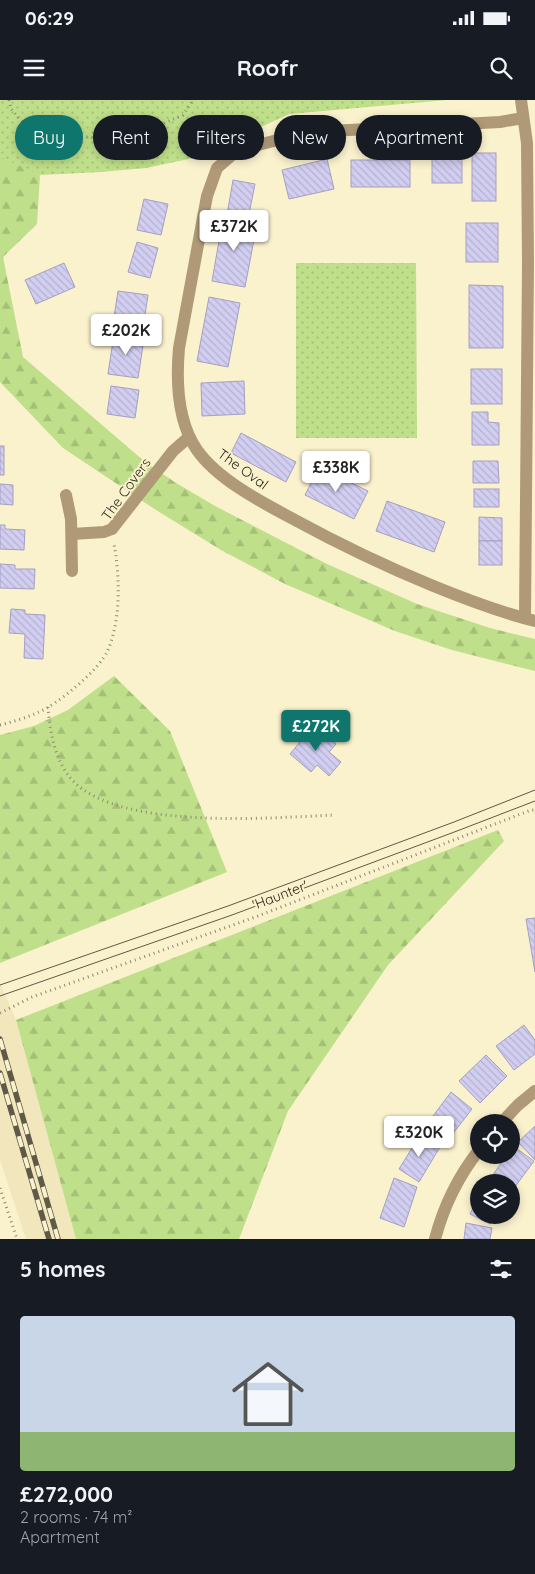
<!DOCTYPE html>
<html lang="en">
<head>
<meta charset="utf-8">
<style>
  body { margin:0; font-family:Quicksand,sans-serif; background:#242831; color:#f1f3f6; height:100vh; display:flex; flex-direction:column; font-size:19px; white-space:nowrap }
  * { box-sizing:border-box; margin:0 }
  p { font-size:16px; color:#9ea1a6 }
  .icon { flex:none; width:28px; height:28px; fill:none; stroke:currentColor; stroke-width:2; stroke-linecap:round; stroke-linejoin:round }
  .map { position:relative; height:1139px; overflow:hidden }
  .sheet { display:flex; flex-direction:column; background:#171b24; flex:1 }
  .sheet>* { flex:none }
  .hud { position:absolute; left:15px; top:15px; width:505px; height:45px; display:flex; gap:10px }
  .buttons { position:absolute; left:470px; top:1014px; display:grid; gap:10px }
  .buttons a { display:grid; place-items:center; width:50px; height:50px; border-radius:50%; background:#171b24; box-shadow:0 2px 8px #0003; font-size:25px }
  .price { position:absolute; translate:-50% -42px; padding:0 11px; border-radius:5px; background:#fff; color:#222; font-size:16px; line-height:32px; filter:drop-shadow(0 1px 2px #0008) }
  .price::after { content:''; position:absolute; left:50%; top:30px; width:15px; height:11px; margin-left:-8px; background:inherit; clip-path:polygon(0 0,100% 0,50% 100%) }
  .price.active { background:#0f766e; color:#fff }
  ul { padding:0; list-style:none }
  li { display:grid; align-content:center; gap:10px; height:265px; padding:0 20px }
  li+li { border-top:1px solid #363941 }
  li span { display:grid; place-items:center; height:155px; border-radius:5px; color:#555 }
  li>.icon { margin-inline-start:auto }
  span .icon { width:90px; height:90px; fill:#fffc; stroke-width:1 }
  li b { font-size:21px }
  h2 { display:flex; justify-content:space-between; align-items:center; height:60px; padding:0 20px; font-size:21px }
  .tag { padding:0 18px; border-radius:22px; background:#171b24; box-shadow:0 2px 8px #0003; font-size:18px; line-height:45px }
  .tag.active { background:#0f766e; color:#fff }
  .status { display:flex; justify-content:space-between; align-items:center; height:35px; padding:0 25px; background:#171b24; direction:ltr }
  .status svg { height:14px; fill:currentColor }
  header { display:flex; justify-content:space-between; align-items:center; height:65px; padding:0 20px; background:#171b24; font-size:22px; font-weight:700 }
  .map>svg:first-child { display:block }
  .built { fill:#f1e6bc }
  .green { fill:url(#green-dots) }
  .forest { fill:url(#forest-firs) }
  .building { fill:url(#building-back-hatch); stroke:#a4a0c1 }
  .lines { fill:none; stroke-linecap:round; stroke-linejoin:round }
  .path { stroke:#8f8971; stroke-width:3; stroke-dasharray:1 4; stroke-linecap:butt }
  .minor { stroke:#af9977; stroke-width:12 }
  .tram { stroke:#5f5947; stroke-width:1 }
  .rail-casing { stroke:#5f5947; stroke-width:5.5 }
  .rail { stroke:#faf1cd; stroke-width:4; stroke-dasharray:11; stroke-linecap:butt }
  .labels { text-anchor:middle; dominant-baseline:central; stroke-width:4; stroke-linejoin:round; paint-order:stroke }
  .street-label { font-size:14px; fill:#2d291c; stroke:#faf1cd }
</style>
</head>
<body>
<div class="status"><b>06:29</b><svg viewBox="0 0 49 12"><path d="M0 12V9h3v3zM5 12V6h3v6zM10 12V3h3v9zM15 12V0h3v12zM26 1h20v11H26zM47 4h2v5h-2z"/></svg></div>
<header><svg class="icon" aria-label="menu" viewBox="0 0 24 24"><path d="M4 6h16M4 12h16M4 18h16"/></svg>Roofr<svg class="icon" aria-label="search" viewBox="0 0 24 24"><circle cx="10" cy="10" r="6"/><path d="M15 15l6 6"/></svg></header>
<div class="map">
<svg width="535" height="1139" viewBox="0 0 535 1139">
  <defs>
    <pattern id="green-dots" width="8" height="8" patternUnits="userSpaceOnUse" patternTransform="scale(1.25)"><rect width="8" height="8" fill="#bfdf8a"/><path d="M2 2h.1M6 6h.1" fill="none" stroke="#a4bf76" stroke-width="1.8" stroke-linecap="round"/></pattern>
    <pattern id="forest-firs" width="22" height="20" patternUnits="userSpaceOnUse" patternTransform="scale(1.25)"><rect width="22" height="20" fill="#bfdf8a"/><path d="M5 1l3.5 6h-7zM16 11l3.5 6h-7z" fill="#a4bf76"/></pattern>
    <pattern id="building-back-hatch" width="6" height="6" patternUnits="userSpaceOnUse" patternTransform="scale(1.25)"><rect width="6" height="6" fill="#d2cef1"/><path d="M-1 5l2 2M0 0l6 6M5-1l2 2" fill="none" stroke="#b5b1ce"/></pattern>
  </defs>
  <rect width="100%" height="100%" fill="#faf1cd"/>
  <polygon class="built" points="0,883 16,920 76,1139 26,1139 0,1060"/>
  <g class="green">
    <polygon points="0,0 447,0 289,14 237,38 217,53 146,68 101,72 40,75 0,85"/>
    <polygon points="296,163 416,163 417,338 296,338"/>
  </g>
  <g class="forest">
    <polygon points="0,57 40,75 37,124 3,157 23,257 144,361 176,383 215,406 327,464 417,504 490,528 535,539 535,571 452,550 395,531 285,484 221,450 156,410 63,348 0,282"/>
    <polygon points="114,576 170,631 227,772 0,863 0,635 34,626 68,610"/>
    <polygon points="498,730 504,741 388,865 288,1011 239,1139 76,1139 16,920"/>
  </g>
  <g class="building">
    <rect x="472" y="53" width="24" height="48"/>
    <rect x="432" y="57" width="30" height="26"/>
    <polygon points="327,59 334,89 289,99 282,70"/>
    <rect x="351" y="60" width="59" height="27"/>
    <polygon points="233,80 255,84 248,119 227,115"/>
    <polygon points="144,99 168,104 161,135 137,130"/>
    <polygon points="223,118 257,124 245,187 212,181"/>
    <rect x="466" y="123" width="32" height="39"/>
    <polygon points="137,142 158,148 150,178 128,172"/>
    <polygon points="64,163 75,187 36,204 25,180"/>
    <polygon points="469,185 503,186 503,248 469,248"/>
    <polygon points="118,191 148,195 142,235 112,230"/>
    <polygon points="209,197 240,203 228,267 197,261"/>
    <polygon points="114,234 144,239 138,278 108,274"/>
    <rect x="471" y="269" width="31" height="35"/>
    <polygon points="244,281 245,314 202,316 201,283"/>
    <polygon points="111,286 139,290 135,318 107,314"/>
    <polygon points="472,312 488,312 488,322 499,323 499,345 472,345"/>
    <polygon points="241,333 296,362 286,382 231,353"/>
    <rect x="0" y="346" width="4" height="29"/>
    <polygon points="473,361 498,361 499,383 473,383"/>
    <polygon points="319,367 368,391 354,419 305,395"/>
    <polygon points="0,384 13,385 13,405 0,404"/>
    <rect x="474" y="389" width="25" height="18"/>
    <polygon points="387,401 445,422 434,452 376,431"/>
    <polygon points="479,417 502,418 502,441 479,441"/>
    <polygon points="0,425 5,425 5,429 25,430 24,450 0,449"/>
    <rect x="479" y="441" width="23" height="24"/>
    <polygon points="0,464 15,465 15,469 35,469 34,489 0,488"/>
    <polygon points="11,509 25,510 25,514 45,515 43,559 24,558 25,534 9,533"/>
    <polygon points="314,625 336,644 329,652 341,662 329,676 317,665 311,672 290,654"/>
    <polygon points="535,818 535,872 526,819"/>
    <polygon points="524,925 535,940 535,954 514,970 496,946"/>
    <polygon points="486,955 507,976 480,1003 459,981"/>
    <polygon points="451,992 472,1009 451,1036 430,1020"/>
    <polygon points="535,1026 535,1060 518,1042"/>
    <polygon points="420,1035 440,1047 419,1082 399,1069"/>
    <polygon points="513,1046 534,1061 512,1091 511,1082 501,1082 492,1076 507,1055 511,1055 511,1049"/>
    <polygon points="394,1078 417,1087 404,1127 380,1118"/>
    <polygon points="479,1096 479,1115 495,1115 490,1124 470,1114"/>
    <polygon points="466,1123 492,1128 490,1139 464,1139"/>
  </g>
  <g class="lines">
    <g class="path">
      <polyline points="9,0 11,9 32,32 108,39 153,28 183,15 193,0"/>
      <path d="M48,607C50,632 55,663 74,682C123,730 268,718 334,715"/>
      <path d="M0,625C16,621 32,616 47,608C65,597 99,570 108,550C121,519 120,477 114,444"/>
      <polyline points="0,913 32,897 258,816 531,710 535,710"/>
      <polyline points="0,1088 17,1139"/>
    </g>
    <g class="minor">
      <polyline points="521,0 527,43 528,163 525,518"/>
      <path d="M523,18L500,22L330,31L285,38L258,45L232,55L217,68L207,96L179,248C176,282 177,321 197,350C218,380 263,403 295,420C339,444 385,466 431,485C465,499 499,512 535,521"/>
      <polyline points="66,395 71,419 72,471"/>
      <polyline points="72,434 104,432 112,429 173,351 189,337"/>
      <polyline points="502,1022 518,1005 535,991"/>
      <path d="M435,1139C444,1105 457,1078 479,1050"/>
    </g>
    <g class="tram">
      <polyline points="0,885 228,806 454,722 535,690"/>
      <polyline points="0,896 232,815 457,731 535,701"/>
    </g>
    <defs>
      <g id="rail">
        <polyline points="0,939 58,1139"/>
        <polyline points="0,973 49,1139"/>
      </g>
    </defs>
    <use href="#rail" class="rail-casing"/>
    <use href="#rail" class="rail"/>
  </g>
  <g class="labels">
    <g class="street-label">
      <text transform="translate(243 369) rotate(36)">The Oval</text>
      <text transform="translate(126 389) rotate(-54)">The Covers</text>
      <text transform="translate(280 795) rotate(-21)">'Haunter'</text>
    </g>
  </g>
</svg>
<div class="buttons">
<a><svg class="icon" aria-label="locate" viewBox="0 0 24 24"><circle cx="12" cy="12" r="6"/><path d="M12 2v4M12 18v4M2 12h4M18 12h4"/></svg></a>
<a><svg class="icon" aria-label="layers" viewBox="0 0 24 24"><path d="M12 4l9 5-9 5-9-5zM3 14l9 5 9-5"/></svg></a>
</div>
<b class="price" style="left:234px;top:152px">£372K</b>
<b class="price" style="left:126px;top:256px">£202K</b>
<b class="price" style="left:336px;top:393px">£338K</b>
<b class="price active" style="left:316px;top:652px">£272K</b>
<b class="price" style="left:419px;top:1058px">£320K</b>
<div class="hud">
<a class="tag active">Buy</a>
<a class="tag">Rent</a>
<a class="tag">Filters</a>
<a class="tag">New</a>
<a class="tag">Apartment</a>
</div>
</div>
<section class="sheet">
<h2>5 homes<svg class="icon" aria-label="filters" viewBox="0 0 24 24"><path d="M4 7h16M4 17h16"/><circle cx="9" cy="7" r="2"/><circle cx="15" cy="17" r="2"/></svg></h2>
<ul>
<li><span style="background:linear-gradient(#c9d6e8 75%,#8fb573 0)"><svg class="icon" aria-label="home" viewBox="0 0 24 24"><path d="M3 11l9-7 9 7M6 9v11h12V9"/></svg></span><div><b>£272,000</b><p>2 rooms · 74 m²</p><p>Apartment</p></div></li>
</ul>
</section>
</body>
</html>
